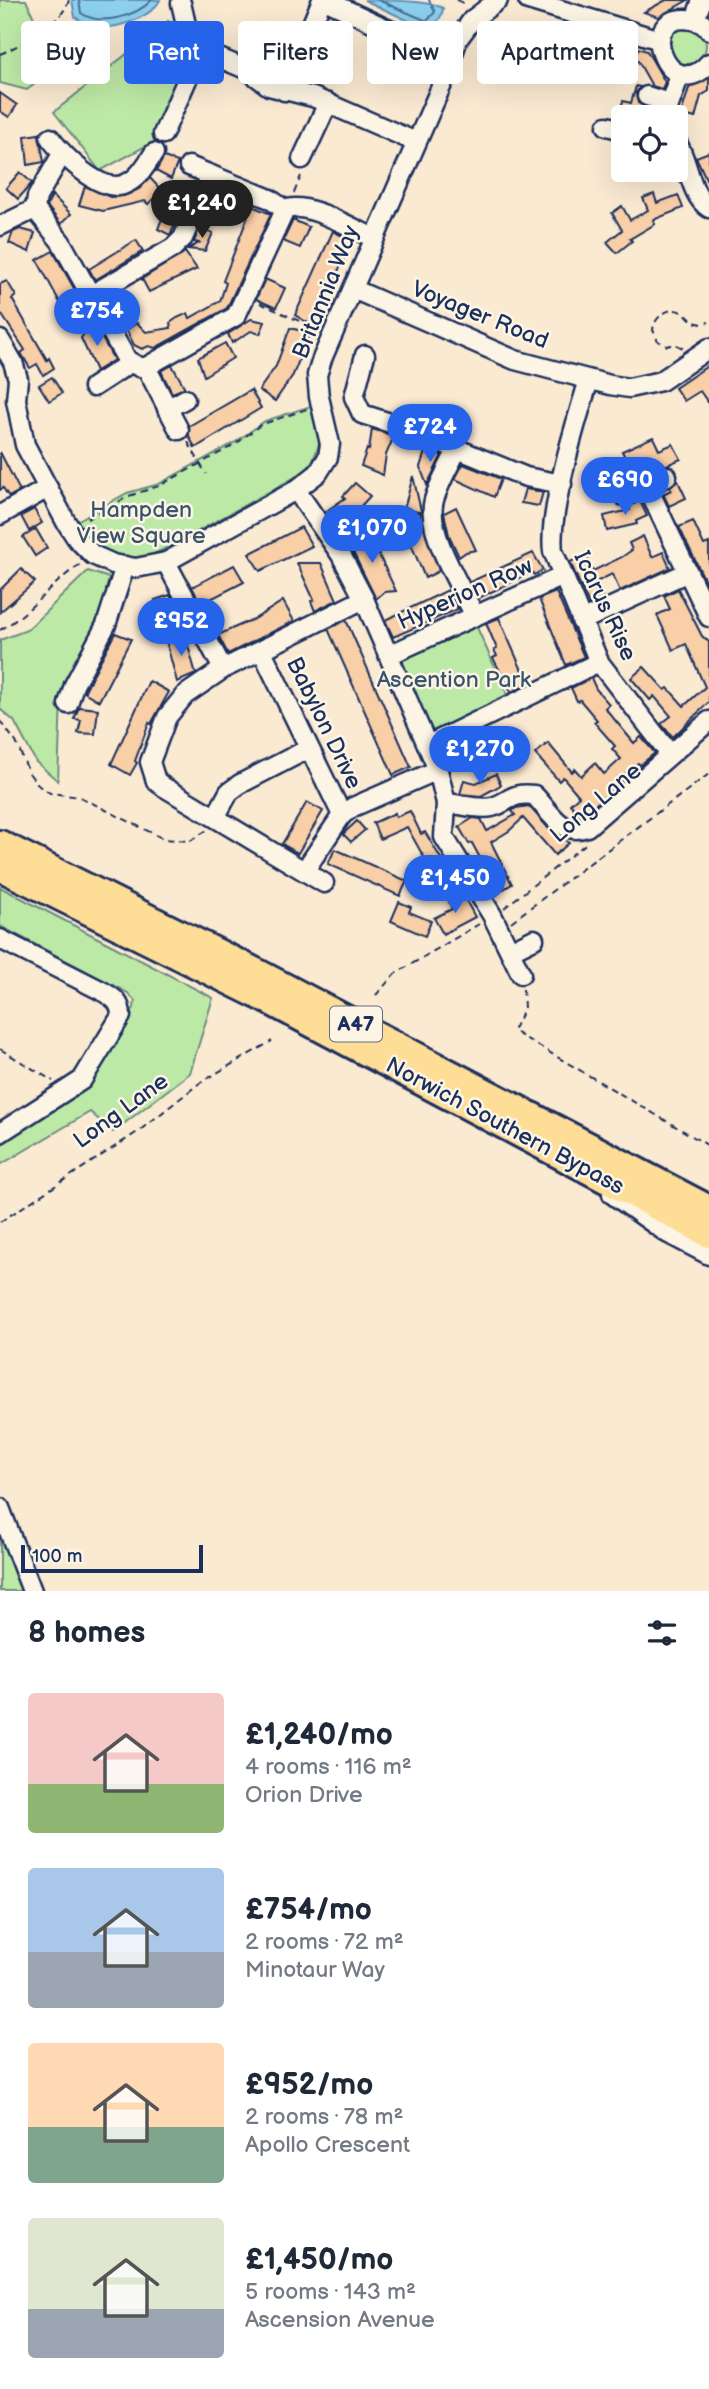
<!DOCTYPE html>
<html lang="en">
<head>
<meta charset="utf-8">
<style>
  body { margin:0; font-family:"Balsamiq Sans",sans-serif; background:#f2f2f3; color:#1f2937; height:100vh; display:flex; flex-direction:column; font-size:26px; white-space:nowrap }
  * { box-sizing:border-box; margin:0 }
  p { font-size:23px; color:#747a83 }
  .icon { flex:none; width:38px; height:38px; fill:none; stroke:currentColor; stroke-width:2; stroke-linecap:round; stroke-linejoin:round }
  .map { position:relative; height:1591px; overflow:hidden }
  .drawer { display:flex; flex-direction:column; background:#fff; flex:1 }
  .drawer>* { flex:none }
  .banner { position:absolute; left:21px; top:21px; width:668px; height:63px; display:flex; gap:14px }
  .tools { position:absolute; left:611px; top:105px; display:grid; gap:14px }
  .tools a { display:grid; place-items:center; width:77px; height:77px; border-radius:7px; background:#fff; box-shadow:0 7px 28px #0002; font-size:35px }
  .scale { position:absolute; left:21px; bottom:18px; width:182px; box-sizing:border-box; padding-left:7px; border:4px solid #1b2f5e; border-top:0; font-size:19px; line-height:24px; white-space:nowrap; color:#1b2f5e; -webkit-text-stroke:5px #fcf5e5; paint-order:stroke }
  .price { position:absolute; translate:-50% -60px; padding:0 16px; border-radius:24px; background:#2563eb; color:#fff; font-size:23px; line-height:46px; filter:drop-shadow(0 2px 4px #0008) }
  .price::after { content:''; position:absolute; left:50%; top:42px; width:21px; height:16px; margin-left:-10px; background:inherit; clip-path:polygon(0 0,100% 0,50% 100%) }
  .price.active { background:#222; color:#fff }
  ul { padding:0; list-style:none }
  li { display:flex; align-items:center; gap:21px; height:175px; padding:0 28px }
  li span { display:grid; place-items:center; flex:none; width:196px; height:140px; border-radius:7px; color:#555 }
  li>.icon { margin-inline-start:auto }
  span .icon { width:84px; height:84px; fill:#fffc; stroke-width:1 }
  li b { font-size:30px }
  h2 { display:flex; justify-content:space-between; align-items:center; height:84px; padding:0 28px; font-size:30px }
  .chip { padding:0 24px; border-radius:7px; background:#fff; box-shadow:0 7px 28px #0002; font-size:24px; line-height:63px }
  .chip.active { background:#2563eb; color:#fff }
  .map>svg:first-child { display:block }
  .green { fill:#bde9a6; stroke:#6c8c82; stroke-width:2 }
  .water { fill:#8ccfee; stroke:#5f8fb4; stroke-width:2 }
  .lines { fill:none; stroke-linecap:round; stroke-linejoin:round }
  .shore { stroke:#486f98; stroke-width:2 }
  .building { fill:#f8cfa7; stroke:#1b2f5e; stroke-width:2 }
  .minor-casing { stroke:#1b2f5e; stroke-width:23 }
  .highway-casing { stroke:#1b2f5e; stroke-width:32 }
  .path { stroke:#1b2f5e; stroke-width:2; stroke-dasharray:7 5; stroke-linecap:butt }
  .minor { stroke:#fcf5e5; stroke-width:18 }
  .highway { stroke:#fedd96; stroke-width:26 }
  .labels { text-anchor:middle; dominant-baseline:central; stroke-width:5; stroke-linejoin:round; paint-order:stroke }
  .shield { fill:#fcf5e5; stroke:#5e6a86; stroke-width:2 }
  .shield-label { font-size:21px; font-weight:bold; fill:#1b2f5e }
  .street-label { font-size:23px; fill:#1b2f5e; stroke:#fcf5e5 }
  .park-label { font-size:23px; fill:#3b546c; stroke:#fcf5e5 }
</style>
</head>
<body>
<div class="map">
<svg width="709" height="1591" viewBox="0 0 709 1591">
  <rect width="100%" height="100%" fill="#fbead2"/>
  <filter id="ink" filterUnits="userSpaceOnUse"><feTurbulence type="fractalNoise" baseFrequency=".0143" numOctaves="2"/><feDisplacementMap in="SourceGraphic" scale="14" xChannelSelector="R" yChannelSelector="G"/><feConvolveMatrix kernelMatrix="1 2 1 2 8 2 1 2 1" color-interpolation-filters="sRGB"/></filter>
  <g filter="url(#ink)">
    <g class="green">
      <polygon points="0,0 26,0 56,68 27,90 0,83"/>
      <polygon points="168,21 181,28 189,52 185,63 188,67 155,141 100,171 54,112"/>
      <circle cx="687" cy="45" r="19"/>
      <path d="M314,405C321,436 324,444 306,471L175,544L143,559L118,557L96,546L75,522L127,493L159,484L234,443L265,421Z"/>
      <polygon points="88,571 109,578 102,610 88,647 61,698 58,781 36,762 14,721 0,709 0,640 27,630"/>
      <polygon points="475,623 510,701 431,738 398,659"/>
      <polygon points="0,887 213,998 190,1073 113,1132 90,1112 0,1165 0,1142 88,1087 134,1008 135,1001 128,993 0,926"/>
      <polygon points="0,1527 25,1591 0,1591"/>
    </g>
    <g class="water">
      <path d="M72,0H160C151,18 115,30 95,27C87,26 81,21 75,17Z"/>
      <path d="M364,0C384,0 428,0 443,8C442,19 436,25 426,29Z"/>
    </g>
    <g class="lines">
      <g class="shore">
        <path d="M79,0L81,13C101,27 136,16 152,0"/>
        <polyline points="378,0 427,21 435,12 429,0"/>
      </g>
    </g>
    <g class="building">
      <polygon points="666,0 688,0 658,17 644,12"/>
      <polygon points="591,32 607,37 603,52 587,47"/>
      <polygon points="610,48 625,52 622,66 606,62"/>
      <polygon points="638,48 647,51 665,82 662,89 652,86 638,61 634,60"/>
      <polygon points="709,77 709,91 701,96 695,118 681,114 689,88"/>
      <polygon points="636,86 640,87 636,93 638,103 655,111 654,115 635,110 633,117 618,117 623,101 631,103"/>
      <polygon points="0,93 17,105 9,117 0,111"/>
      <polygon points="39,134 44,162 28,165 25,136"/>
      <polygon points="709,152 709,183 708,183 696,157"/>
      <polygon points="164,157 178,162 171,179 156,171"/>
      <polygon points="20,172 32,183 18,199 6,188"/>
      <polygon points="150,178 162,191 148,204 145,201 103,211 79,205 85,186 110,197 124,196 139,189"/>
      <polygon points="217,190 233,196 224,212 210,206"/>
      <polygon points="654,194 657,203 678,195 683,208 653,220 655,224 630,239 632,241 617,253 607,242 622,230 612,213 622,206 630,220 648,210 643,198"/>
      <polygon points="52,195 71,214 61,224 47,206"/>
      <polygon points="167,206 181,213 170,235 158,229"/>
      <polygon points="252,206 271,214 227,308 155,348 149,346 142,349 134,345 126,329 137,323 146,332 171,328 170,323 177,318 188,313 190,318 220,301 226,283 223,281"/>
      <polygon points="293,220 309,227 300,248 283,241"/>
      <polygon points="200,227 213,233 205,251 188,249 199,243 194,242"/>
      <polygon points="20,229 35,233 29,252 9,243 13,232"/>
      <polygon points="333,231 352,241 313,326 295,315"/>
      <polygon points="136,240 143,251 95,280 89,269"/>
      <polygon points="53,251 88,313 71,323 37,260"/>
      <polygon points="185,252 197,269 149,292 142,279"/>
      <polygon points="265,279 285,288 276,308 256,299"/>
      <polygon points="7,281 16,296 12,299 47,360 49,358 54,368 43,375 37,364 30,368 21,353 25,350 0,312 0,284"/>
      <polygon points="122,291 129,306 114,314 107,301"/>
      <polygon points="251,319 265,322 260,334 251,331 232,343 228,334"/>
      <polygon points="96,327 114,360 96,371 81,338 88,328"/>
      <polygon points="290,328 310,333 293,375 275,401 259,390 276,366"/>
      <polygon points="225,343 233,358 204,376 198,358"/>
      <polygon points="172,365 185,388 172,393 161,371"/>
      <polygon points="709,365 709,404 700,391 684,401 675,388"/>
      <polygon points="52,377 62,393 49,401 39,385"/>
      <polygon points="251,390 261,408 195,448 189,436 189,426"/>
      <polygon points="372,429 394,436 386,455 383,475 361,466 367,449 369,450"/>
      <polygon points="653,437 659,450 673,444 681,459 624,483 617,469 628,464 622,451"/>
      <polygon points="426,449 442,455 427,485 420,467"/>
      <polygon points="0,452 20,491 9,497 3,488 0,490"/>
      <polygon points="463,464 501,479 494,497 455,479"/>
      <polygon points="413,476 421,511 419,524 423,523 439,571 425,578 402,522 419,512 404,509"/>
      <polygon points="678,481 686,498 669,506 663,494 671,490 670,487"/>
      <polygon points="355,483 370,496 349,519 351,521 338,531 325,512 345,498 343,496"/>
      <polygon points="525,489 543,492 539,506 521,503"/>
      <polygon points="640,501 647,516 636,521 637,524 607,531 604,516 630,510 629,506"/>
      <polygon points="456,507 476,550 466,552 459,557 449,535 444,513"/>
      <polygon points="34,509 42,523 29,531 21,516"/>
      <polygon points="693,521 704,545 709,543 709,589 679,527"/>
      <polygon points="301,527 312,546 260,571 249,554"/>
      <polygon points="36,529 47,548 35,556 23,537"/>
      <polygon points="368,532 396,591 384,592 376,599 348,542"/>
      <polygon points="643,536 652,557 663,552 670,568 620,591 612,574 596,582 603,598 589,605 570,562 586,555 593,571 622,557 632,550 629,543"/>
      <polygon points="533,553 543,570 534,575 532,572 479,598 470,582"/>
      <polygon points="297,563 321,563 337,600 315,611 311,601 314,600"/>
      <polygon points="234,565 244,582 201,604 192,587"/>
      <polygon points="21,569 35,582 0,612 0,590"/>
      <polygon points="678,589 702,636 709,642 709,702 673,737 661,724 671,716 654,696 650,700 631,678 644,667 665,690 668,688 684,706 705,687 686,644 673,650 657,615 670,609 664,596"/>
      <polygon points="448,590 458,609 393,637 385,620"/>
      <polygon points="556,592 584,657 566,665 539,599"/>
      <polygon points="170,595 180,613 161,620 155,600"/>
      <polygon points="283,601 294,621 228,654 218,635 256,618"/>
      <polygon points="499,618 528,684 511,692 493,658 497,656 494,650 497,649 486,623"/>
      <polygon points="346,620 411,767 393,775 328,629"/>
      <polygon points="115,633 131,639 99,701 84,692"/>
      <polygon points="185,635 196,674 177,682 166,641"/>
      <polygon points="591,678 596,689 609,704 605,708 634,743 641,737 655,753 640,765 638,763 620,778 623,781 581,817 570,804 579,796 563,777 559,781 535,754 548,743 572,772 575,769 581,776 595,763 604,774 621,759 612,749 615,746 594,722 597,720 580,700 577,701 571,688"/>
      <polygon points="149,681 169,692 151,724 149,723 135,761 137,763 130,775 111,764"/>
      <polygon points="79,707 98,709 95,734 78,733 81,720 74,719"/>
      <polygon points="496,774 501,785 481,796 460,794 464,780 476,783"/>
      <polygon points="307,802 323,811 298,853 282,844"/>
      <polygon points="529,806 549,829 569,843 555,855 523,818 509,831 491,842 512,884 498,892 472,843 469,844 459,827 473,818 481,819 487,831 515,815 512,811 516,808"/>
      <polygon points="410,811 421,834 425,832 449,872 436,879 407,827 380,839 373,823 395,813 396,817"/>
      <polygon points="357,821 365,830 351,842 343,834"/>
      <polygon points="335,849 407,881 400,896 328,864"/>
      <polygon points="463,895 475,917 443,934 434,918 452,909 449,902"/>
      <polygon points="399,902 411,907 409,912 431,921 425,936 391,921"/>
    </g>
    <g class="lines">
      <defs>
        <g id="minor">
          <polyline points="325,0 415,42"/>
          <polyline points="528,0 660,40"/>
          <polyline points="181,3 188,33 193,43 200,50 248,70 269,86 313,97 416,142"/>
          <polyline points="695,20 702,0"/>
          <path d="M709,30C703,22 695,20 685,19C634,19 671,107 709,63"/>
          <polyline points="284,91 322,0"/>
          <polyline points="647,96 669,103"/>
          <polyline points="665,117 680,74"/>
          <polyline points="607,126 623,130"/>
          <polyline points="163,134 200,50"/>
          <path d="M50,138C63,155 98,192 123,185C138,180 146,165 154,153"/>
          <path d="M676,141C689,160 689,195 709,208"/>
          <polyline points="302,159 328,103"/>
          <polyline points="189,166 270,199 285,210"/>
          <polyline points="35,209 37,197 62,154"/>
          <path d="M0,226L35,209L61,242L127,360L139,367H146L236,316L285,210C306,200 353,229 374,238"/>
          <polyline points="353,289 515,360 610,385 629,388 661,381 709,348"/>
          <polyline points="91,295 173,248 183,238 211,175"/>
          <polyline points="0,340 13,362 18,379 16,400 25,445 66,522 77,539 93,555 113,564 136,568 166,562 296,490 318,473 328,457 330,444 319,397 317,375 322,359 444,80 458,39 472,20 498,0"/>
          <polyline points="365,355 354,397 362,414 406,428 526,477 562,484"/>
          <polyline points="146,367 179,430"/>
          <path d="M589,380C577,418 548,514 553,551L599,662L670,754"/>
          <polyline points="93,387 130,363"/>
          <polyline points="167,409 185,399"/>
          <path d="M457,450C449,466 439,483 434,500C425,531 461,587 475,616"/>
          <polyline points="647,486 709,617"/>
          <polyline points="296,490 341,555 364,599 438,770 446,803 444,837 492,915 521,974"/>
          <polyline points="624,496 667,476"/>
          <polyline points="0,515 48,488"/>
          <polyline points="166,562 223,669"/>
          <polyline points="581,621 688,572"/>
          <polyline points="262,651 342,815"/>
          <polyline points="389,655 561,577"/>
          <polyline points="68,704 74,685 106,625 125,566"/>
          <polyline points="428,745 599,662"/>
          <path d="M446,803C459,804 479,810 492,807C511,802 509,792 534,795C551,812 560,836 587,827L709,721"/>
          <polyline points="216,816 229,792 240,784 308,749"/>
          <polyline points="305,870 342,815 353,807 438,770"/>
          <polyline points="324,883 164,787 156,781 150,762 167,717 185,695 223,669 364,599"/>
          <path d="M0,939L102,991C114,998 121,1002 121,1016L82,1080L0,1133"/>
          <polyline points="510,951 534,939"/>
          <polyline points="612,1194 667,1233 709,1255"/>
          <polyline points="0,1508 32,1591"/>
        </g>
        <g id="highway">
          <polyline points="0,844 258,973 709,1209"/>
          <polyline points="0,867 268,1000 709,1234"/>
        </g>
      </defs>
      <use href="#minor" class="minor-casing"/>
      <use href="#highway" class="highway-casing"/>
      <g class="path">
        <polyline points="457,0 466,4"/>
        <path d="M0,54C21,45 63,23 69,0"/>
        <polyline points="294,193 301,176"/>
        <polyline points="260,303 319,330"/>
        <path d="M683,348L675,344L667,346L658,341L653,330C654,317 670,304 683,313C689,316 691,322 698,323C703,325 704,323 709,322"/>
        <polyline points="188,442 206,474"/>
        <polyline points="87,519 129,496 159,486 236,444 260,425 307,409"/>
        <path d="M0,630C31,613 51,583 81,564"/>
        <polyline points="0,721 16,742 29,773 39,786 50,793 80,797 164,839 190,841 207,830"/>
        <polyline points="504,908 588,842"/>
        <polyline points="511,922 709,774"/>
        <polyline points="523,989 524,1008 513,1031 709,1146"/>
        <polyline points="376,995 395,974 479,924"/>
        <polyline points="0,1049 53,1081"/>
        <polyline points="0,1222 139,1131 201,1082 272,1041"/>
      </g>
      <use href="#minor" class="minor"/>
      <use href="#highway" class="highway"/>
    </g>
  </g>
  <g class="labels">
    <rect class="shield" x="330" y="1006.5" width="52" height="35" rx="5"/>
    <g class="shield-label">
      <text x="356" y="1024">A47</text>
    </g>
    <g class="street-label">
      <text transform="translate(326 292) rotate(-68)">Britannia Way</text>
      <text transform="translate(480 315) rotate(22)">Voyager Road</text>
      <text transform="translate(465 594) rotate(-24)">Hyperion Row</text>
      <text transform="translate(605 606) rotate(65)">Icarus Rise</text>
      <text transform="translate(324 723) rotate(64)">Babylon Drive</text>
      <text transform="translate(596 803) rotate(-40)">Long Lane</text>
      <text transform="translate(121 1111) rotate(-36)">Long Lane</text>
      <text transform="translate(505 1126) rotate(28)">Norwich Southern Bypass</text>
    </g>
    <g class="park-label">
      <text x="141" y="510">Hampden<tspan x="141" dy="26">View Square</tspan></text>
      <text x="454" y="680">Ascention Park</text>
    </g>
  </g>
</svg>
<div class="tools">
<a><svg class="icon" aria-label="locate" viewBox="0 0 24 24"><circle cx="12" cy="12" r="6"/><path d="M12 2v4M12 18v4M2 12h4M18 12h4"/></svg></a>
</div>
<div class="scale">100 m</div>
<b class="price active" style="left:202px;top:240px">£1,240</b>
<b class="price" style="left:97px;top:348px">£754</b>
<b class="price" style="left:430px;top:464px">£724</b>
<b class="price" style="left:625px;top:517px">£690</b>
<b class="price" style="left:372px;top:565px">£1,070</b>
<b class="price" style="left:181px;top:658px">£952</b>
<b class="price" style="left:480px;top:786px">£1,270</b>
<b class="price" style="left:455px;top:915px">£1,450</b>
<div class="banner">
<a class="chip">Buy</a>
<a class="chip active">Rent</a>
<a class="chip">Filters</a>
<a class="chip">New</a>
<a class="chip">Apartment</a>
</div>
</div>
<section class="drawer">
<h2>8 homes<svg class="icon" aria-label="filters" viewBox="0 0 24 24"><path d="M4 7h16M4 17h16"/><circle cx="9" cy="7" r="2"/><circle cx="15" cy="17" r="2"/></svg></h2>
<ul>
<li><span style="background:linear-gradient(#f6c9c9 65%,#8fb573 0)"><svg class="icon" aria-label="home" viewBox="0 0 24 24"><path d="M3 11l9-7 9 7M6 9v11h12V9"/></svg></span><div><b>£1,240/mo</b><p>4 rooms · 116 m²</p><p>Orion Drive</p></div></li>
<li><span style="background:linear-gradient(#a9c7e8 60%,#9aa5b1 0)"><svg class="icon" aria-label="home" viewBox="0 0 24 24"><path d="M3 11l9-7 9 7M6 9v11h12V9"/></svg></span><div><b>£754/mo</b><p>2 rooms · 72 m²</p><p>Minotaur Way</p></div></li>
<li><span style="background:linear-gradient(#ffd9b3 60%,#7fa58c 0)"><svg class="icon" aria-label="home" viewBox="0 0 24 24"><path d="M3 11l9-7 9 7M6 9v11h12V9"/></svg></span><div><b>£952/mo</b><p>2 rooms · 78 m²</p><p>Apollo Crescent</p></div></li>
<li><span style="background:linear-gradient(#dfe7d0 65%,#9aa5b1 0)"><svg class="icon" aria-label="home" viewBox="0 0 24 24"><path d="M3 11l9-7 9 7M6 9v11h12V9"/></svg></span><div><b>£1,450/mo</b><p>5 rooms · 143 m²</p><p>Ascension Avenue</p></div></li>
</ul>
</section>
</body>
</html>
